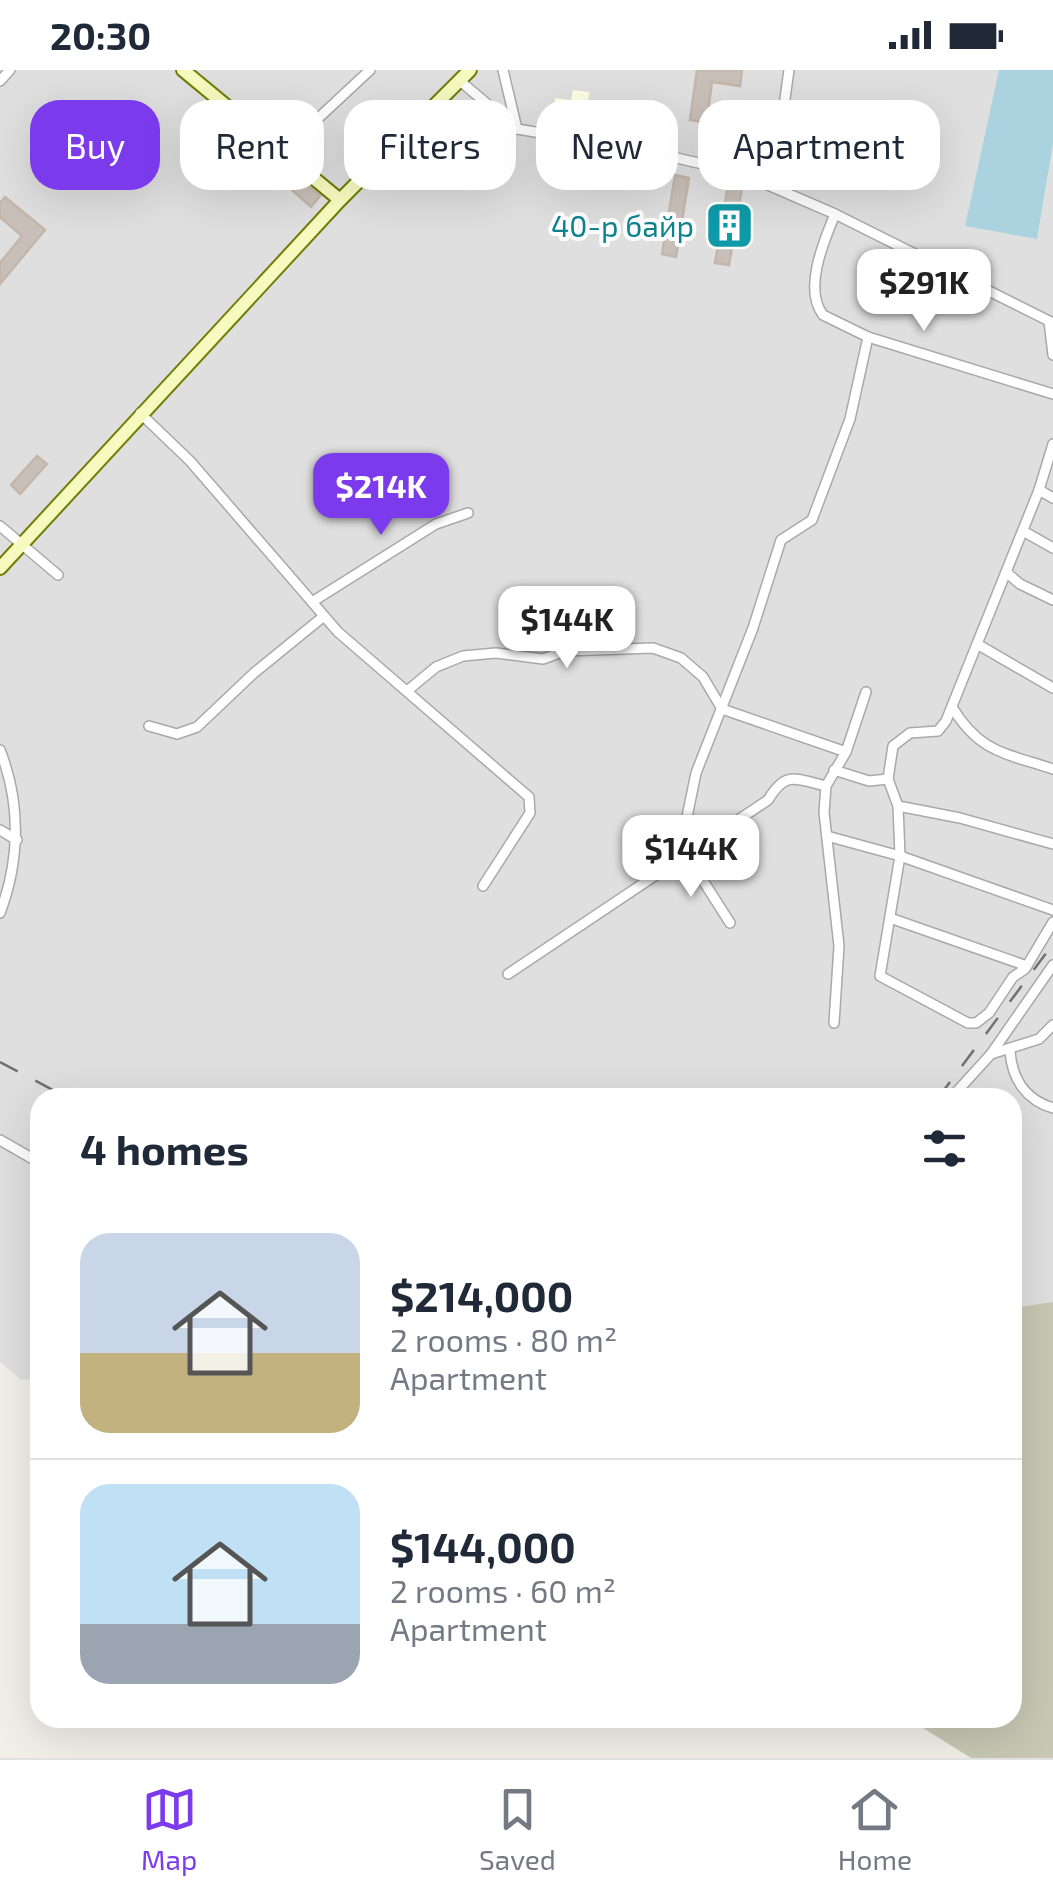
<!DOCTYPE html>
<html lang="en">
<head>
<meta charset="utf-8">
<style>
  body { margin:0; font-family:"Exo 2",sans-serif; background:#f6f6f7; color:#1f2937; height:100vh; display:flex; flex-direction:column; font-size:38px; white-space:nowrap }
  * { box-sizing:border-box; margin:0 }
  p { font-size:32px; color:#747a83 }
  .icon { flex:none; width:55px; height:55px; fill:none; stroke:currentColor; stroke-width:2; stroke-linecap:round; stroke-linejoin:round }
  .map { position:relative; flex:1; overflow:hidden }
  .panel { position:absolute; left:30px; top:1018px; width:992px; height:640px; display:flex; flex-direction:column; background:#fff; border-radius:30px; box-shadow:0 10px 40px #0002 }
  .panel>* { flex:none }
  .guide { position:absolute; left:30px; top:30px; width:995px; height:90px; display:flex; gap:20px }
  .price { position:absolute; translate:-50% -85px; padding:0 22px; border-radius:20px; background:#fff; color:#222; font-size:32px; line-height:65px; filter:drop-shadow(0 2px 5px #0008) }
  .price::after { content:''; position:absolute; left:50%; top:60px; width:30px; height:22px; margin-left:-15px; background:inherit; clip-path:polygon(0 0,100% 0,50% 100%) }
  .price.active { background:#7c3aed; color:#fff }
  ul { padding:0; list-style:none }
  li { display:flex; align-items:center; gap:30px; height:250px; padding:0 50px }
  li+li { border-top:2px solid #e0e1e3 }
  li span { display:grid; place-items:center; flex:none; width:280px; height:200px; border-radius:30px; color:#555 }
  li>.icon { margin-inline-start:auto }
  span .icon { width:120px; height:120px; fill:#fffc; stroke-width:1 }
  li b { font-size:42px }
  h2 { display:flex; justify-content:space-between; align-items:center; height:120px; padding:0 50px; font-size:42px }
  .chip { padding:0 35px; border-radius:30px; background:#fff; box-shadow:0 10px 40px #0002; font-size:35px; line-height:90px }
  .chip.active { background:#7c3aed; color:#fff }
  .status { display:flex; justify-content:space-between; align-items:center; height:70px; padding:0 50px; background:#fff; direction:ltr }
  .status svg { height:28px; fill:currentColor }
  .menu { display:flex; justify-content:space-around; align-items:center; height:140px; border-top:2px solid #e0e1e3; background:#fff; font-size:28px; color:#747a83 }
  .menu a { display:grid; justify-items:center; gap:5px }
  .menu .active { color:#7c3aed }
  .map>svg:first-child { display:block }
  .residential { fill:#e0dfdf }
  .education { fill:#ffffe5 }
  .construction { fill:#c7c7b4 }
  .water { fill:#aad3df }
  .building { fill:#c7bfb8; stroke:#c4b6ab; stroke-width:2.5 }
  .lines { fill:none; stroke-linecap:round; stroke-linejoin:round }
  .street-casing { stroke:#a9a9a9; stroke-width:12 }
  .secondary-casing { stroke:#707d05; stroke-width:16 }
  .street { stroke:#fff; stroke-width:9 }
  .secondary { stroke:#f7fabf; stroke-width:12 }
  .rail { stroke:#707070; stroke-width:2.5; stroke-dasharray:20 20; stroke-linecap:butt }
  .labels { text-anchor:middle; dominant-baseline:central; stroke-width:8; stroke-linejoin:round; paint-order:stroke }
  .culture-label { font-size:30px; fill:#0d838f; stroke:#fff; text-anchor:end }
</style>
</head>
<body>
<div class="status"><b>20:30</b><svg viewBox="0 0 49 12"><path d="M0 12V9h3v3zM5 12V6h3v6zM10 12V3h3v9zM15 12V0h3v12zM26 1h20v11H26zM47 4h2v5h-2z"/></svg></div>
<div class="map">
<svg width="1053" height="1688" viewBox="0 0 1053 1688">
  <rect width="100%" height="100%" fill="#f2efe9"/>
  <polygon class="residential" points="0,0 1053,0 1053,1349 1013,1342 1012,1028 40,1028 40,1308 21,1310 0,1292"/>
  <polygon class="education" points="573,20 589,22 588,34 639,41 638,58 571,46 553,47 555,28 571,30"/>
  <polygon class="construction" points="1053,1232 1053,1688 971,1688 907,1648 1012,1648 1013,1238"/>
  <polygon class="water" points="999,0 1053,0 1053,73 1037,169 965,156"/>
  <g class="building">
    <polygon points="697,0 742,0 740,16 712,12 708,41 741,46 739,62 707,58 707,53 690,50"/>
    <polygon points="292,103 320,126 311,137 284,113"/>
    <polygon points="675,105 689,108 676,187 662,184"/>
    <polygon points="728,115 742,118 729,195 715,193"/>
    <polygon points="5,127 45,160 0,214 0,193 22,166 0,147 0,133"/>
    <polygon points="37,386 47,394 20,424 11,415"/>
  </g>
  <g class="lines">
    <defs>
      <g id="street">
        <polyline points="503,0 517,59"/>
        <polyline points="0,11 10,0"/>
        <polyline points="460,11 517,59 637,79 738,102 835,144 1053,253"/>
        <polyline points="282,82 370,0"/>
        <polyline points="773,115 789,0"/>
        <path d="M835,144C824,171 803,219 823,245L868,267L1053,324"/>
        <polyline points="1049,251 1053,285"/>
        <polyline points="140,343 190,391 338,562 529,727 530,743 483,816"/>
        <polyline points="1053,374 1039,420 946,651 938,661 910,663 893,676 888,709 898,736 900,786 880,906 968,953 976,953 989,943 1013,907 1025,899 1053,852"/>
        <polyline points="1039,420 1053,428"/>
        <polyline points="0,456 58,505"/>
        <polyline points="1023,461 1053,478"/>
        <polyline points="1006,502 1020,514 1053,530"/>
        <polyline points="312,532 436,454 468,443"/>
        <polyline points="977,574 1053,618"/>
        <polyline points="407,621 436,597 463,586 496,583 543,589 565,581 653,578 681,588 703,607 722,639 846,682"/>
        <path d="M952,637C980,683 1005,683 1053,699"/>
        <polyline points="149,656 177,664 197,657 254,603 324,546"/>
        <path d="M0,680C21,733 20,790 0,843"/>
        <polyline points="834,700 869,711 888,709"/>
        <polyline points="898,736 960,748 1053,774"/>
        <polyline points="0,760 17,770"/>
        <polyline points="827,766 900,786 1053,840"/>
        <polyline points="890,848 1027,896"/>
        <polyline points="730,853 681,776 696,703 753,558 781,470 812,450 850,349 868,267"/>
        <path d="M508,904L768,730C786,700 795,709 826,716"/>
        <polyline points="834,953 839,876 824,742 826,716 846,682 866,622"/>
        <path d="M1010,981C1012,1009 1026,1030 1053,1038"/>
        <polyline points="991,984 1039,969 1053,955"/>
        <polyline points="951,1028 991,984 1053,895"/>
        <polyline points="0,1070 40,1093"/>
      </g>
      <g id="secondary">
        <polyline points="183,0 340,130"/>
        <polyline points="0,498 340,130 470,0"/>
      </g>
    </defs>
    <use href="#street" class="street-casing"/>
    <use href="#secondary" class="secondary-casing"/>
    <use href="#street" class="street"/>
    <use href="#secondary" class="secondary"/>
    <g class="rail">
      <polyline points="0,992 68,1028"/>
      <polyline points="938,1028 1053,874"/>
    </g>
  </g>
  <defs>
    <symbol id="building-square" viewBox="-11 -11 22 22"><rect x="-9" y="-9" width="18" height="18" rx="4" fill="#0f9aa8" stroke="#fff"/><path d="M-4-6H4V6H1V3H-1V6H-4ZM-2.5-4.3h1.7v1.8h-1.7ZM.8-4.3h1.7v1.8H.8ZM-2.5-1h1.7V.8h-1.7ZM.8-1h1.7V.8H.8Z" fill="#fff"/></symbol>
  </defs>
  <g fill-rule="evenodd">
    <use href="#building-square" x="702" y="128" width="55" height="55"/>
  </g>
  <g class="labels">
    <g class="culture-label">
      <text x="694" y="155">40-р байр</text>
    </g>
  </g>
</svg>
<b class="price" style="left:924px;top:264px">$291K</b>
<b class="price active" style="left:381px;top:468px">$214K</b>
<b class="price" style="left:567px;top:601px">$144K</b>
<b class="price" style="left:691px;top:830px">$144K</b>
<div class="guide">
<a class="chip active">Buy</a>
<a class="chip">Rent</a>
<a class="chip">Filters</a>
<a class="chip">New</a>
<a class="chip">Apartment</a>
</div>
<section class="panel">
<h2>4 homes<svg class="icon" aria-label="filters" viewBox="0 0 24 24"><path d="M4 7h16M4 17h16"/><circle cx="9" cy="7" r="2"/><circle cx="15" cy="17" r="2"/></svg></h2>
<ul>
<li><span style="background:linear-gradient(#c9d6e8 60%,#c2b280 0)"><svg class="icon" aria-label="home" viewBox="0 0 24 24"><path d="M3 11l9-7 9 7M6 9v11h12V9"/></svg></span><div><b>$214,000</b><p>2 rooms · 80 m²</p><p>Apartment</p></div></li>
<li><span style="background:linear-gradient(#bfe0f5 70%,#9aa5b1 0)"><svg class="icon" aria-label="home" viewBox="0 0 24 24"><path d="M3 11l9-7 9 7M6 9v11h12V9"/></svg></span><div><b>$144,000</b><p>2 rooms · 60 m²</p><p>Apartment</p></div></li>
</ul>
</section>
</div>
<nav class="menu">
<a class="active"><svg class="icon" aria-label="map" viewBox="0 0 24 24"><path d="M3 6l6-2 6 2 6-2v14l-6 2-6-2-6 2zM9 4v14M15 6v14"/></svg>Map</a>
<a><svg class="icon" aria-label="saved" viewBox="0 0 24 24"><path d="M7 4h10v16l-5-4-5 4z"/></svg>Saved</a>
<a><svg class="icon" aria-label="home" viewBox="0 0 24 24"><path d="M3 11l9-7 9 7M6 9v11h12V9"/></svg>Home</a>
</nav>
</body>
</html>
